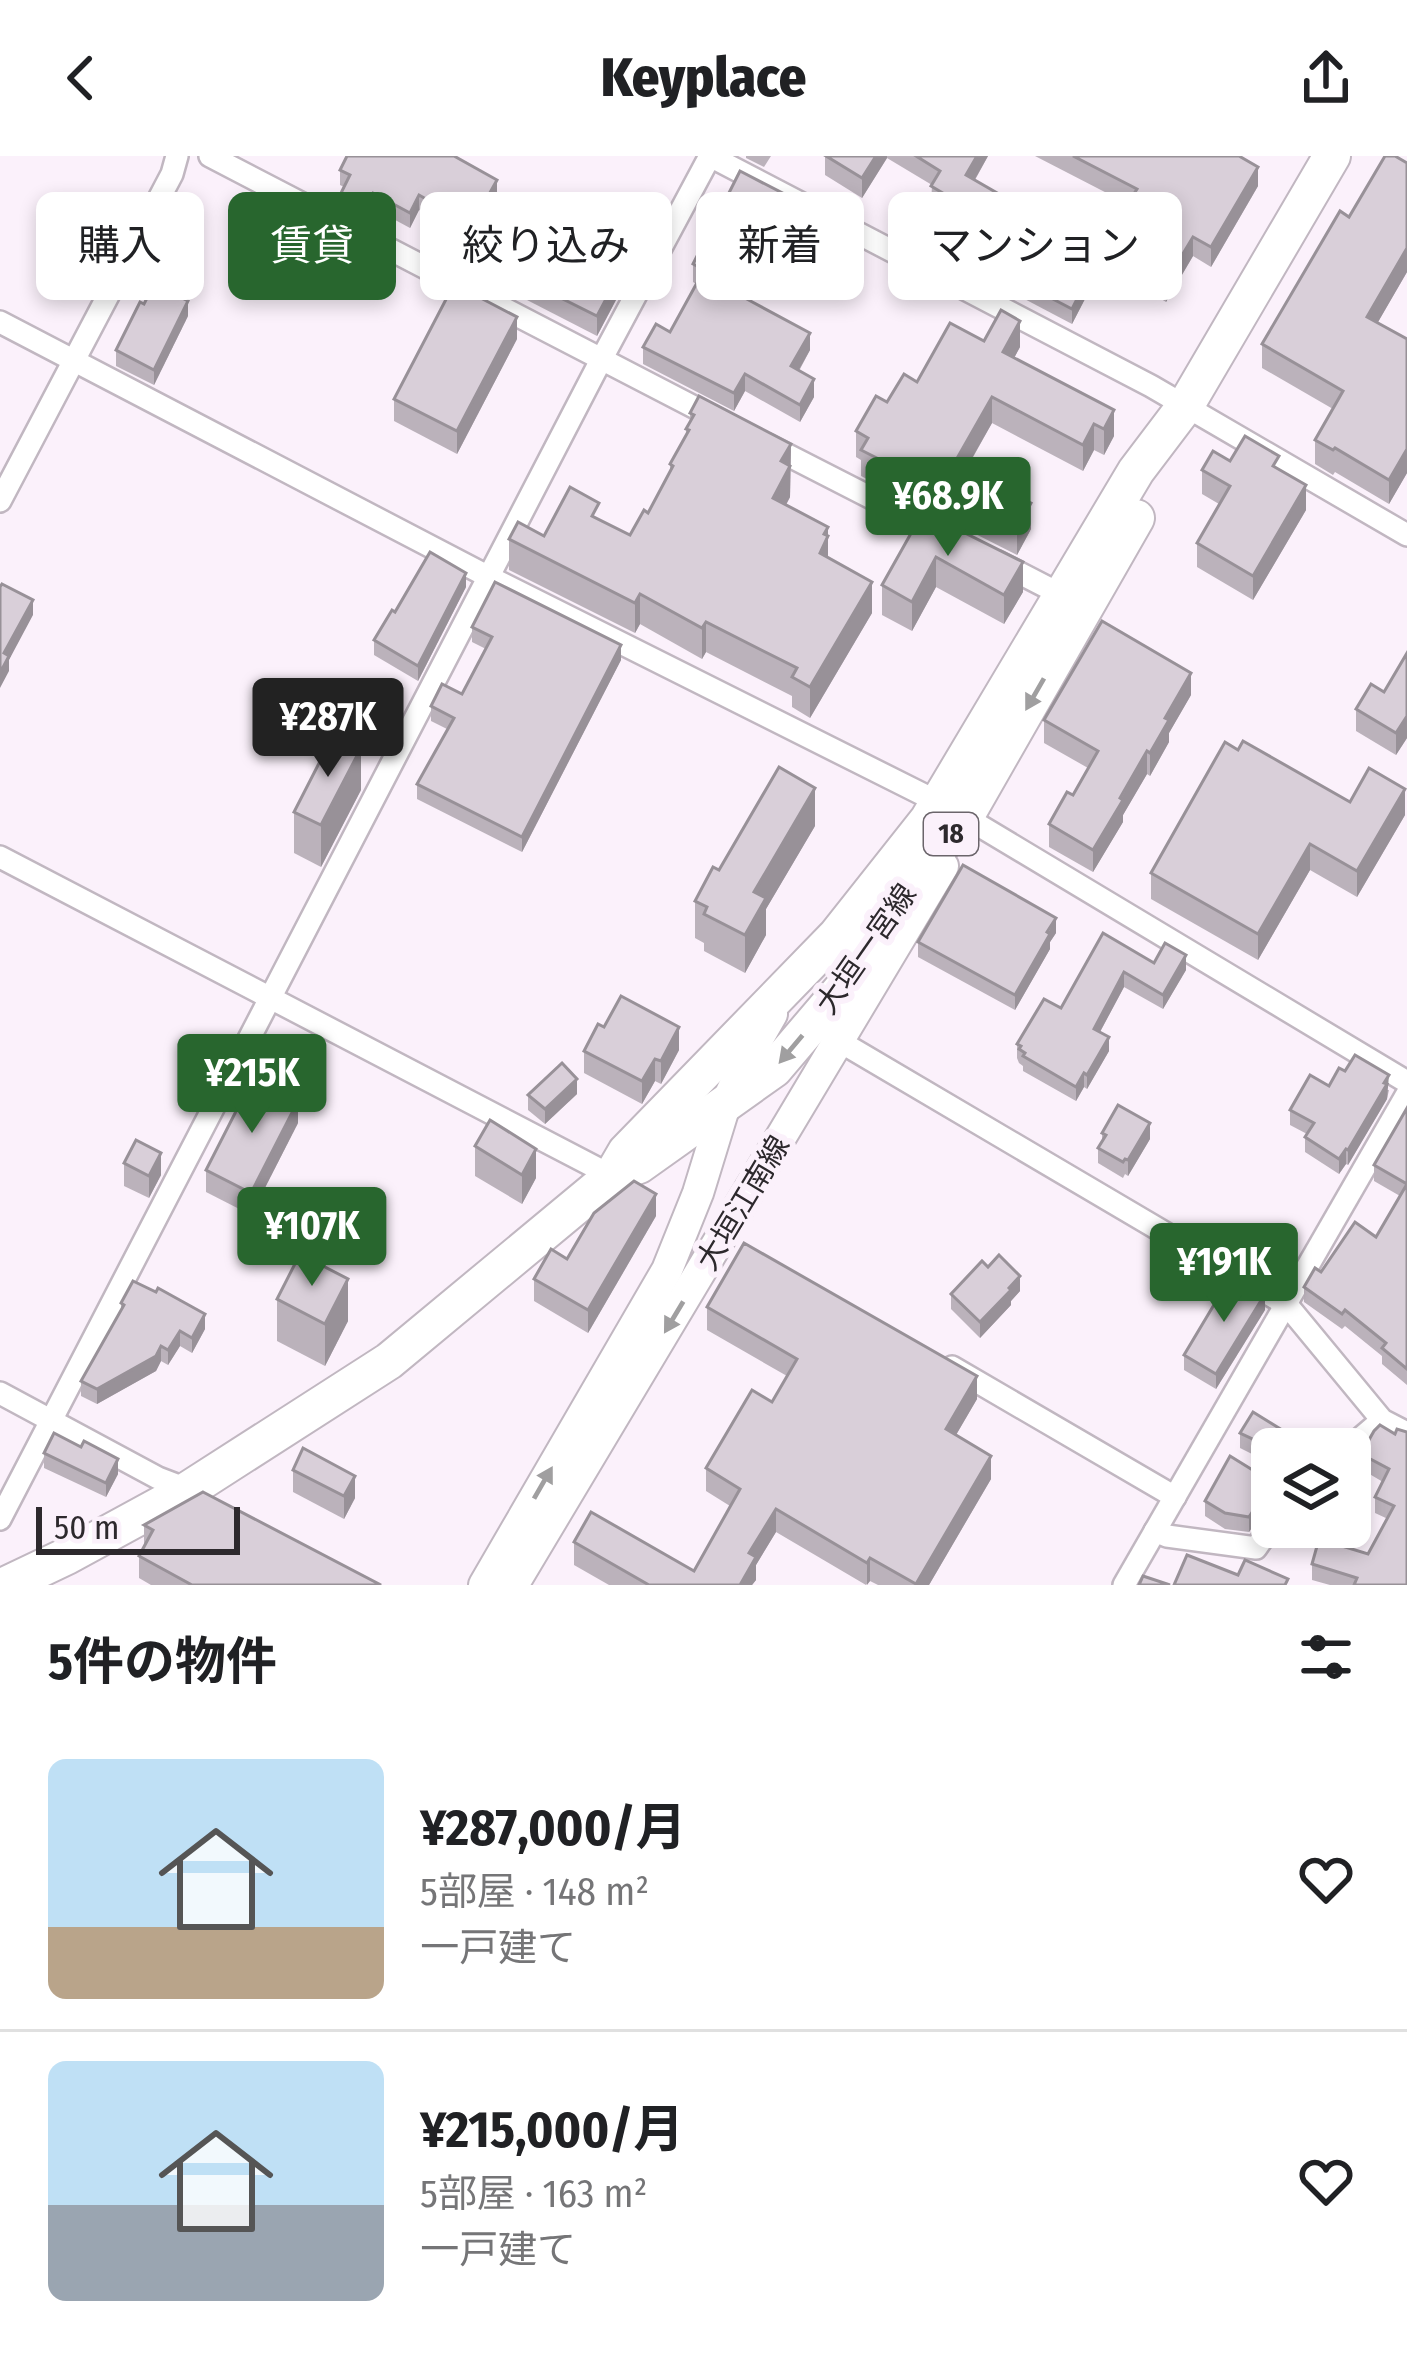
<!DOCTYPE html>
<html lang="ja">
<head>
<meta charset="utf-8">
<style>
  body { margin:0; font-family:"Fira Sans Condensed","Noto Sans JP",sans-serif; background:#f6f6f6; color:#202124; height:100vh; display:flex; flex-direction:column; font-size:45px; white-space:nowrap }
  * { box-sizing:border-box; margin:0 }
  p { font-size:39px; color:#757577 }
  .icon { flex:none; width:66px; height:66px; fill:none; stroke:currentColor; stroke-width:2; stroke-linecap:round; stroke-linejoin:round }
  .map { position:relative; height:1429px; overflow:hidden }
  .sheet { display:flex; flex-direction:column; background:#fff; flex:1 }
  .sheet>* { flex:none }
  .banner { position:absolute; left:36px; top:36px; width:1335px; height:108px; display:flex; gap:24px }
  .controls { position:absolute; left:1251px; top:1272px; display:grid; gap:24px }
  .controls a { display:grid; place-items:center; width:120px; height:120px; border-radius:18px; background:#fff; box-shadow:0 6px 18px #0003; font-size:60px }
  .scale { position:absolute; left:36px; bottom:30px; width:204px; box-sizing:border-box; padding-left:12px; border:6px solid #2d292d; border-top:0; font-size:33px; line-height:42px; white-space:nowrap; color:#2d292d; -webkit-text-stroke:9px #fbf1fb; paint-order:stroke }
  .price { position:absolute; translate:-50% -102px; padding:0 27px; border-radius:12px; background:#28662e; color:#fff; font-size:39px; line-height:78px; filter:drop-shadow(0 3px 6px #0008) }
  .price::after { content:''; position:absolute; left:50%; top:72px; width:36px; height:27px; margin-left:-18px; background:inherit; clip-path:polygon(0 0,100% 0,50% 100%) }
  .price.on { background:#222; color:#fff }
  ul { padding:0; list-style:none }
  li { display:flex; align-items:center; gap:36px; height:300px; padding:0 48px }
  li+li { border-top:3px solid #e0e0e0 }
  li span { display:grid; place-items:center; flex:none; width:336px; height:240px; border-radius:18px; color:#555 }
  li>.icon { margin-inline-start:auto }
  span .icon { width:144px; height:144px; fill:#fffc; stroke-width:1 }
  li b { font-size:51px }
  h2 { display:flex; justify-content:space-between; align-items:center; height:144px; padding:0 48px; font-size:51px }
  .tag { padding:0 42px; border-radius:18px; background:#fff; box-shadow:0 6px 18px #0003; font-size:42px; line-height:108px }
  .tag.on { background:#28662e; color:#fff }
  header { display:flex; justify-content:space-between; align-items:center; height:156px; padding:0 48px; background:#fff; font-size:54px; font-weight:800 }
  .map>svg:first-child { display:block }
  .lines { fill:none; stroke-linecap:round; stroke-linejoin:round }
  .minor-casing { stroke:#c1b7c1; stroke-width:26 }
  .secondary-casing { stroke:#c1b7c1; stroke-width:34 }
  .primary-casing { stroke:#c1b7c1; stroke-width:40 }
  .minor { stroke:#fff; stroke-width:21 }
  .secondary { stroke:#fff; stroke-width:30 }
  .primary { stroke:#fff; stroke-width:36 }
  .wall { fill:#bbb2bb }
  .shaded-wall { fill:#989198 }
  .building { fill:#d9cfd9; stroke:#989198; stroke-width:3 }
  .oneway { fill:#a09fa0 }
  .labels { text-anchor:middle; dominant-baseline:central; stroke-width:12; stroke-linejoin:round; paint-order:stroke }
  .shield { fill:#fbf1fb; stroke:#6b656b; stroke-width:3 }
  .shield-label { font-size:27px; font-weight:bold; fill:#2d292d }
  .street-label { font-size:30px; fill:#2d292d; stroke:#fbf1fb }
</style>
</head>
<body>
<header><svg class="icon" aria-label="back" viewBox="0 0 24 24"><path d="M15 5l-7 7 7 7"/></svg>Keyplace<svg class="icon" aria-label="share" viewBox="0 0 24 24"><path d="M12 15V3M7 8l5-5 5 5M5 13v7h14v-7"/></svg></header>
<div class="map">
<svg width="1407" height="1429" viewBox="0 0 1407 1429">
  <rect width="100%" height="100%" fill="#fbf1fb"/>
  <g class="lines">
    <defs>
      <g id="minor">
        <polyline points="210,0 719,264"/>
        <polyline points="0,166 489,421 938,646"/>
        <polyline points="768,289 944,379"/>
        <polyline points="0,345 172,18 177,0"/>
        <polyline points="998,406 1062,439"/>
        <polyline points="965,661 1407,926"/>
        <polyline points="0,701 612,1020"/>
        <polyline points="839,885 1287,1149 1382,1264 1407,1277"/>
        <polyline points="952,1211 1175,1341"/>
        <polyline points="0,1237 158,1322 192,1335"/>
        <polyline points="1348,1293 1382,1264"/>
        <polyline points="0,1363 601,204 710,0 1151,230 1407,379"/>
        <polyline points="1155,1375 1167,1380 1256,1392 1272,1369"/>
        <polyline points="1124,1429 1407,938"/>
      </g>
      <g id="secondary">
        <polyline points="484,1429 667,1114 698,1037 725,949 752,893 772,858"/>
        <polyline points="513,1429 943,710"/>
      </g>
      <g id="primary">
        <polyline points="628,1013 639,1009 774,913 843,832 930,702 965,661 1136,362"/>
        <polyline points="6,1429 67,1400 188,1334 389,1205 612,1020 626,996 837,779 928,664 1136,315 1186,249 1332,0"/>
      </g>
    </defs>
    <use href="#minor" class="minor-casing"/>
    <use href="#secondary" class="secondary-casing"/>
    <use href="#primary" class="primary-casing"/>
    <use href="#minor" class="minor"/>
    <use href="#secondary" class="secondary"/>
    <use href="#primary" class="primary"/>
  </g>
  <g class="wall">
    <polygon points="746,0 771,0 764,11 746,2"/>
    <polygon points="825,0 988,0 975,24 1023,71 999,115 961,94 961,74 964,69 931,50 932,29 887,2 862,42 825,19"/>
    <polygon points="1035,0 1239,0 1258,30 1211,111 1193,100 1166,146 1142,131 1142,112 1160,81 1130,63 1130,49"/>
    <polygon points="1407,7 1407,116 1378,166 1407,183 1407,317 1389,348 1335,316 1333,319 1315,308 1315,284 1333,253 1262,212 1262,188 1349,61"/>
    <polygon points="340,14 497,39 472,84 419,54 410,72 373,52 367,65 341,52 341,37 344,31 340,29"/>
    <polygon points="794,60 750,145 810,194 799,215 814,241 800,266 745,235 734,255 643,208 643,191 670,176 696,128 693,126 693,108"/>
    <polygon points="637,104 597,180 527,144 527,125"/>
    <polygon points="1045,108 1101,112 1072,168 1011,136 1011,121"/>
    <polygon points="188,160 154,229 116,210 116,194"/>
    <polygon points="517,183 457,298 394,265 394,243"/>
    <polygon points="984,185 1020,191 1014,202 1114,280 1104,299 1094,294 1083,315 992,267 967,312 1031,373 1017,399 861,320 861,304 856,301 856,275 887,246"/>
    <polygon points="690,257 791,288 790,341 786,349 828,371 828,401 872,457 810,562 792,551 792,540 706,496 702,503 640,468 635,477 509,414 509,383 544,380 599,363 630,379 648,357 670,316 670,308 686,279 686,273 690,265"/>
    <polygon points="1230,305 1279,313 1306,354 1253,444 1197,411 1197,387 1219,348 1202,338 1202,314"/>
    <polygon points="923,356 1023,436 1004,468 936,431 912,475 882,459 882,429"/>
    <polygon points="466,431 418,525 374,499 374,484 395,456"/>
    <polygon points="472,471 621,504 522,696 417,643 417,628 447,573 431,565 431,550 462,538 486,493 472,486"/>
    <polygon points="1407,497 1407,582 1396,599 1356,575 1356,553 1384,536"/>
    <polygon points="1191,539 1169,577 1169,586 1150,620 1147,618 1123,659 1123,666 1093,716 1049,691 1049,668 1073,639 1088,612 1044,587 1044,564"/>
    <polygon points="1238,594 1350,646 1405,659 1357,741 1310,714 1258,804 1151,743 1151,717"/>
    <polygon points="361,634 321,711 294,697 294,656"/>
    <polygon points="815,670 766,753 766,779 745,817 704,795 704,787 695,782 695,745 719,714"/>
    <polygon points="1056,777 1050,786 1050,793 1015,854 918,801 918,786"/>
    <polygon points="1103,777 1154,807 1186,814 1163,853 1124,831 1100,876 1109,895 1087,933 1084,931 1076,945 1023,915 1023,910 1019,907 1017,902 1017,888 1061,852"/>
    <polygon points="604,871 679,894 661,928 655,925 642,948 584,917 584,895"/>
    <polygon points="1329,930 1389,934 1387,943 1348,1009 1346,1008 1339,1018 1305,996 1305,981 1307,978 1290,969 1290,954"/>
    <polygon points="577,938 545,968 528,954 528,939"/>
    <polygon points="1407,952 1407,1229 1382,1208 1382,1200 1345,1170 1342,1173 1304,1146 1304,1131 1321,1116 1376,1081 1400,1040 1374,1025 1374,1009"/>
    <polygon points="298,967 251,1059 206,1036 206,1014"/>
    <polygon points="1102,977 1150,983 1128,1020 1125,1018 1123,1022 1098,1007 1098,992 1102,984"/>
    <polygon points="475,990 536,1022 522,1048 475,1020"/>
    <polygon points="124,1007 161,1019 149,1042 124,1030"/>
    <polygon points="656,1060 588,1177 534,1145 534,1123 567,1103"/>
    <polygon points="988,1111 1020,1135 1011,1145 1011,1149 980,1182 951,1153 951,1138"/>
    <polygon points="277,1143 348,1165 325,1210 277,1185"/>
    <polygon points="121,1147 205,1173 192,1197 180,1190 168,1209 161,1205 156,1215 97,1248 81,1240 81,1225 121,1154"/>
    <polygon points="707,1151 977,1243 956,1279 991,1323 929,1429 878,1429 870,1425 866,1429 776,1376 756,1409 756,1424 752,1429 609,1429 574,1409 574,1386 694,1415 730,1350 706,1335 706,1312 772,1246 787,1220 707,1174"/>
    <polygon points="1265,1154 1216,1233 1184,1214 1184,1199"/>
    <polygon points="1240,1277 1272,1293 1272,1308 1240,1292"/>
    <polygon points="1395,1278 1407,1429 1330,1429 1312,1424 1312,1408 1368,1398 1388,1363 1375,1357 1375,1341 1383,1326 1361,1313 1361,1298"/>
    <polygon points="44,1297 118,1318 106,1341 44,1312"/>
    <polygon points="293,1314 355,1342 344,1363 293,1336"/>
    <polygon points="1272,1326 1272,1355 1260,1360 1249,1376 1225,1373 1205,1360 1205,1345"/>
    <polygon points="144,1369 381,1429 151,1429 139,1422 139,1400 144,1391"/>
  </g>
  <g class="shaded-wall">
    <polygon points="876,0 887,0 887,2 862,42 862,22"/>
    <polygon points="977,0 988,0 966,39 966,19"/>
    <polygon points="1258,11 1258,30 1211,111 1211,91"/>
    <polygon points="497,24 497,39 472,84 472,69"/>
    <polygon points="373,37 373,52 367,65 367,50"/>
    <polygon points="419,39 419,54 410,72 410,57"/>
    <polygon points="794,43 794,60 743,159 743,141"/>
    <polygon points="1023,52 1023,71 999,115 999,95"/>
    <polygon points="1193,81 1193,100 1166,146 1166,126"/>
    <polygon points="637,85 637,104 597,180 597,160"/>
    <polygon points="1407,92 1407,116 1367,185 1367,161"/>
    <polygon points="1101,96 1101,112 1072,168 1072,153"/>
    <polygon points="188,145 188,160 154,229 154,214"/>
    <polygon points="517,161 517,183 457,298 457,275"/>
    <polygon points="1020,165 1020,191 1003,222 1003,196"/>
    <polygon points="810,177 810,194 791,228 791,210"/>
    <polygon points="745,218 745,235 734,255 734,237"/>
    <polygon points="814,223 814,241 800,266 800,249"/>
    <polygon points="992,241 992,267 955,332 955,306"/>
    <polygon points="1114,254 1114,280 1104,299 1104,273"/>
    <polygon points="1094,268 1094,294 1083,315 1083,289"/>
    <polygon points="791,288 790,341 773,373 773,342 781,305"/>
    <polygon points="1407,293 1407,317 1389,348 1389,324"/>
    <polygon points="1306,329 1306,354 1253,444 1253,420"/>
    <polygon points="1031,347 1031,373 1017,399 1017,373"/>
    <polygon points="828,371 828,411 820,397 824,378"/>
    <polygon points="936,401 936,431 912,475 912,446"/>
    <polygon points="1023,406 1023,436 1004,468 1004,439"/>
    <polygon points="466,417 466,431 418,525 418,510"/>
    <polygon points="872,426 872,457 810,562 810,531"/>
    <polygon points="640,438 640,468 635,477 635,447"/>
    <polygon points="33,444 33,459 9,504 9,515 0,532 0,517 4,497"/>
    <polygon points="706,466 706,496 702,503 702,472"/>
    <polygon points="621,489 621,504 522,696 522,681"/>
    <polygon points="1191,517 1191,539 1169,577 1169,586 1150,620 1150,597 1165,562"/>
    <polygon points="1407,559 1407,582 1396,599 1396,577"/>
    <polygon points="361,592 361,634 321,711 321,669"/>
    <polygon points="1147,595 1147,618 1123,659 1123,666 1093,716 1093,694"/>
    <polygon points="815,632 815,670 766,753 766,779 745,817 745,779 754,736"/>
    <polygon points="1405,633 1405,659 1357,741 1357,715"/>
    <polygon points="1310,688 1310,714 1258,804 1258,778"/>
    <polygon points="1056,762 1056,777 1050,786 1050,793 1015,854 1015,839"/>
    <polygon points="1186,799 1186,814 1163,853 1163,839"/>
    <polygon points="1124,816 1124,831 1094,887 1094,873"/>
    <polygon points="679,871 679,894 661,928 661,905"/>
    <polygon points="1109,881 1109,895 1087,933 1087,919"/>
    <polygon points="655,903 655,925 642,948 642,925"/>
    <polygon points="1084,917 1084,931 1076,945 1076,931"/>
    <polygon points="1389,919 1387,943 1348,1009 1348,994"/>
    <polygon points="577,923 577,938 545,968 545,953"/>
    <polygon points="298,945 298,967 251,1059 251,1037"/>
    <polygon points="1150,967 1150,983 1128,1020 1128,1004"/>
    <polygon points="536,993 536,1022 522,1048 522,1019"/>
    <polygon points="1346,993 1346,1008 1339,1018 1339,1003"/>
    <polygon points="161,997 161,1019 149,1042 149,1020"/>
    <polygon points="656,1038 656,1060 588,1177 588,1154"/>
    <polygon points="1020,1120 1020,1135 1011,1145 1011,1149 980,1182 980,1166"/>
    <polygon points="348,1123 348,1165 325,1210 325,1168"/>
    <polygon points="1265,1138 1265,1154 1216,1233 1216,1218"/>
    <polygon points="205,1158 205,1173 192,1197 192,1182"/>
    <polygon points="180,1175 180,1190 168,1209 168,1194"/>
    <polygon points="161,1190 161,1205 156,1215 97,1248 97,1233"/>
    <polygon points="977,1220 977,1243 946,1296 946,1273"/>
    <polygon points="991,1300 991,1323 929,1429 916,1429"/>
    <polygon points="118,1303 118,1318 106,1341 106,1327"/>
    <polygon points="355,1320 355,1342 344,1363 344,1340"/>
    <polygon points="1272,1340 1272,1355 1260,1360 1249,1376 1249,1361 1260,1344"/>
    <polygon points="776,1353 776,1376 756,1409 756,1424 752,1429 740,1429 749,1397"/>
    <polygon points="870,1402 870,1425 867,1429 867,1407"/>
  </g>
  <g class="building">
    <polygon points="347,0 454,0 497,24 472,69 419,39 410,57 373,37 367,50 341,37 350,19 340,14"/>
    <polygon points="826,0 876,0 862,22"/>
    <polygon points="916,0 977,0 966,19 1023,52 999,95 961,74 973,55 931,30 940,15"/>
    <polygon points="1073,0 1239,0 1258,11 1211,91 1193,81 1166,126 1142,112 1168,66 1130,44 1137,33"/>
    <polygon points="1385,0 1395,0 1407,7 1407,92 1367,161 1407,183 1407,293 1389,324 1335,292 1333,294 1315,284 1343,235 1262,188 1340,55 1349,61"/>
    <polygon points="740,15 794,43 743,141 810,177 791,210 814,223 800,249 745,218 734,237 643,191 656,168 670,176 704,114 693,108"/>
    <polygon points="565,50 637,85 597,160 527,125"/>
    <polygon points="1062,76 1101,96 1072,153 1011,121 1023,97 1045,108"/>
    <polygon points="154,128 188,145 154,214 116,194 140,146 144,148"/>
    <polygon points="454,128 517,161 457,275 394,243"/>
    <polygon points="1001,154 1020,165 1003,196 1114,254 1104,273 1094,268 1083,289 992,241 955,306 1031,347 1017,373 861,294 868,282 856,275 876,240 887,246 904,218 917,226 950,167 984,185"/>
    <polygon points="699,240 791,288 781,305 790,310 773,342 828,371 824,378 828,380 820,397 872,426 810,531 792,521 797,512 706,466 702,472 640,438 635,447 509,383 518,366 544,380 570,331 599,347 592,360 630,379 644,354 648,357 673,310 670,308 689,274 686,273 694,259 690,257"/>
    <polygon points="1245,280 1279,300 1273,310 1306,329 1253,420 1197,387 1230,330 1202,314 1213,295 1230,305"/>
    <polygon points="923,356 1023,406 1004,439 936,401 912,446 882,429"/>
    <polygon points="430,396 466,417 418,510 374,484 392,454 395,456"/>
    <polygon points="495,426 621,489 522,681 417,628 454,562 431,550 442,528 462,538 492,481 472,471"/>
    <polygon points="2,428 33,444 4,497 9,500 0,517 0,431"/>
    <polygon points="1102,465 1191,517 1165,562 1169,564 1150,597 1147,595 1120,642 1123,644 1093,694 1049,668 1067,636 1073,639 1098,595 1044,564"/>
    <polygon points="1407,497 1407,560 1396,577 1356,553 1371,528 1384,536"/>
    <polygon points="334,578 361,592 321,669 294,656"/>
    <polygon points="1243,585 1350,646 1369,612 1405,633 1357,715 1310,688 1258,778 1151,717 1225,586 1238,594"/>
    <polygon points="779,611 815,632 754,736 766,742 745,779 704,758 707,751 695,745 713,711 719,714"/>
    <polygon points="963,709 1056,762 1047,776 1050,778 1015,839 918,786"/>
    <polygon points="1103,777 1154,807 1165,787 1186,799 1163,839 1124,816 1094,873 1109,881 1087,919 1084,917 1076,931 1023,900 1025,897 1019,893 1021,890 1017,888 1044,843 1061,852"/>
    <polygon points="621,840 679,871 661,905 655,903 642,925 584,895 598,868 604,871"/>
    <polygon points="1355,899 1389,919 1384,927 1387,928 1348,994 1346,993 1339,1003 1305,981 1314,967 1290,954 1310,919 1329,930 1339,912 1345,915"/>
    <polygon points="562,907 577,923 545,953 528,939"/>
    <polygon points="253,922 298,945 251,1037 206,1014"/>
    <polygon points="1118,949 1150,967 1128,1004 1125,1003 1123,1006 1098,992 1106,979 1102,977"/>
    <polygon points="1407,952 1407,1028 1374,1009"/>
    <polygon points="490,964 536,993 522,1019 475,990"/>
    <polygon points="136,984 161,997 149,1020 124,1007"/>
    <polygon points="634,1025 656,1038 588,1154 534,1123 551,1093 567,1103 594,1057"/>
    <polygon points="1407,1028 1407,1213 1382,1192 1386,1187 1345,1154 1342,1158 1304,1131 1315,1112 1321,1116 1355,1066 1376,1081"/>
    <polygon points="744,1087 977,1220 946,1273 991,1300 916,1428 870,1402 867,1407 776,1353 749,1397 756,1401 740,1429 649,1429 574,1386 591,1356 694,1415 740,1333 706,1312 752,1234 772,1246 797,1203 707,1151"/>
    <polygon points="300,1098 348,1123 325,1168 277,1143"/>
    <polygon points="999,1099 1020,1120 1009,1132 1011,1134 980,1166 951,1138 982,1105 988,1111"/>
    <polygon points="1234,1120 1265,1138 1216,1218 1184,1199 1224,1132 1227,1133"/>
    <polygon points="133,1125 156,1136 158,1132 205,1158 192,1182 180,1175 168,1194 161,1190 156,1200 97,1233 81,1225 124,1149 121,1147"/>
    <polygon points="1253,1256 1313,1293 1274,1293 1240,1277"/>
    <polygon points="1380,1269 1395,1278 1397,1273 1407,1276 1407,1429 1354,1429 1357,1422 1312,1408 1319,1383 1368,1398 1394,1350 1375,1341 1389,1313 1361,1298 1374,1275"/>
    <polygon points="54,1277 81,1291 84,1285 118,1303 106,1327 44,1297"/>
    <polygon points="303,1292 355,1320 344,1340 293,1314"/>
    <polygon points="1230,1300 1272,1326 1272,1340 1260,1344 1249,1361 1225,1357 1205,1345"/>
    <polygon points="203,1336 381,1429 192,1429 139,1400 153,1374 144,1369"/>
    <polygon points="1187,1399 1238,1419 1245,1404 1288,1423 1285,1429 1174,1429"/>
    <polygon points="1143,1420 1170,1429 1139,1429"/>
  </g>
  <defs><path id="oneway-solid" d="M-6-.8H1V-3.2L6.5 0L1 3.2V.8H-6Z" transform="scale(3)"/></defs>
  <g class="oneway">
    <use href="#oneway-solid" transform="translate(1035 538) rotate(120)"/>
    <use href="#oneway-solid" transform="translate(791 893) rotate(130)"/>
    <use href="#oneway-solid" transform="translate(674 1161) rotate(121)"/>
    <use href="#oneway-solid" transform="translate(543 1327) rotate(-60)"/>
  </g>
  <g class="labels">
    <rect class="shield" x="924" y="657" width="54" height="42" rx="9"/>
    <g class="shield-label">
      <text x="951" y="678">18</text>
    </g>
    <g class="street-label">
      <text transform="translate(866 793) rotate(-55)">大垣一宮線</text>
      <text transform="translate(743 1047) rotate(-59)">大垣江南線</text>
    </g>
  </g>
</svg>
<div class="controls">
<a><svg class="icon" aria-label="layers" viewBox="0 0 24 24"><path d="M12 4l9 5-9 5-9-5zM3 14l9 5 9-5"/></svg></a>
</div>
<div class="scale">50 m</div>
<b class="price" style="left:948px;top:403px">¥68.9K</b>
<b class="price on" style="left:328px;top:624px">¥287K</b>
<b class="price" style="left:252px;top:980px">¥215K</b>
<b class="price" style="left:312px;top:1133px">¥107K</b>
<b class="price" style="left:1224px;top:1169px">¥191K</b>
<div class="banner">
<a class="tag">購入</a>
<a class="tag on">賃貸</a>
<a class="tag">絞り込み</a>
<a class="tag">新着</a>
<a class="tag">マンション</a>
</div>
</div>
<section class="sheet">
<h2>5件の物件<svg class="icon" aria-label="filters" viewBox="0 0 24 24"><path d="M4 7h16M4 17h16"/><circle cx="9" cy="7" r="2"/><circle cx="15" cy="17" r="2"/></svg></h2>
<ul>
<li><span style="background:linear-gradient(#bfe0f5 70%,#b9a48a 0)"><svg class="icon" aria-label="home" viewBox="0 0 24 24"><path d="M3 11l9-7 9 7M6 9v11h12V9"/></svg></span><div><b>¥287,000/月</b><p>5部屋 · 148 m²</p><p>一戸建て</p></div><svg class="icon" aria-label="heart" viewBox="0 0 24 24"><path d="M12 20l-8-8c-3-5 5-10 8-4 3-6 11-1 8 4z"/></svg></li>
<li><span style="background:linear-gradient(#bfe0f5 60%,#9aa5b1 0)"><svg class="icon" aria-label="home" viewBox="0 0 24 24"><path d="M3 11l9-7 9 7M6 9v11h12V9"/></svg></span><div><b>¥215,000/月</b><p>5部屋 · 163 m²</p><p>一戸建て</p></div><svg class="icon" aria-label="heart" viewBox="0 0 24 24"><path d="M12 20l-8-8c-3-5 5-10 8-4 3-6 11-1 8 4z"/></svg></li>
</ul>
</section>
</body>
</html>
